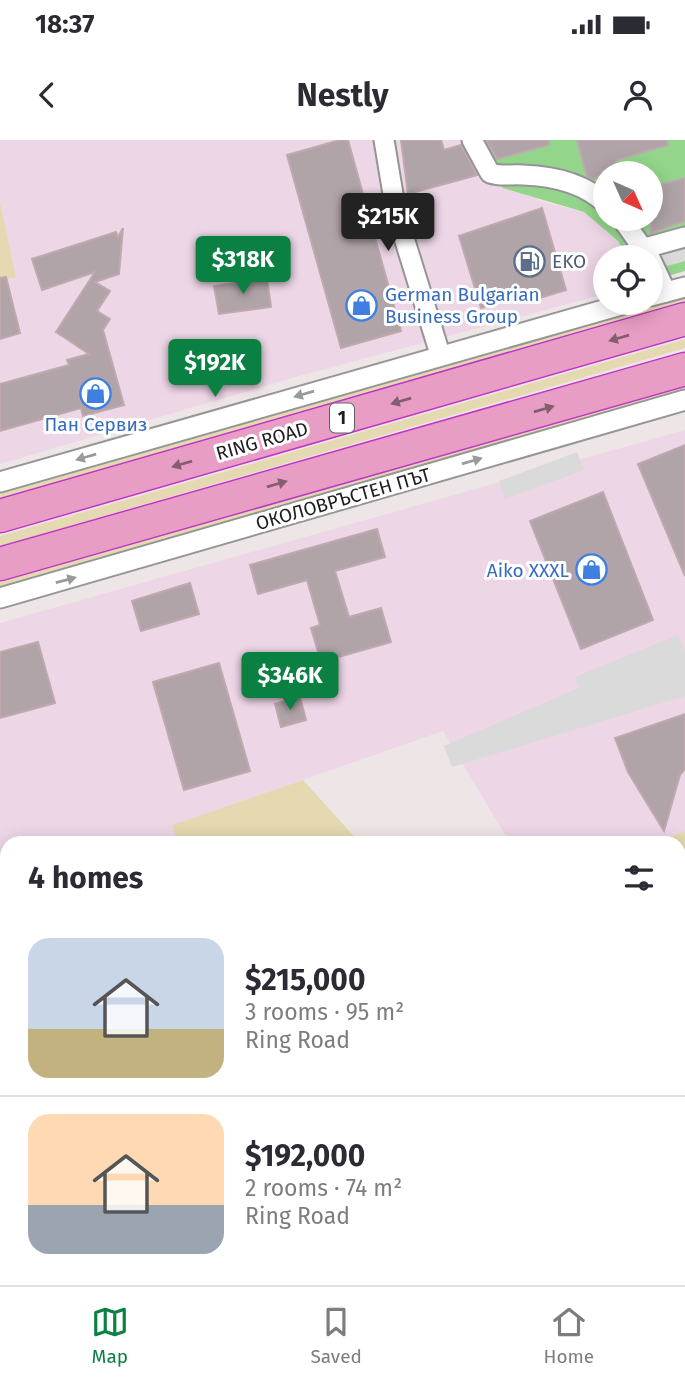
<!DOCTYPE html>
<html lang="en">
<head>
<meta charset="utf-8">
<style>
  body { margin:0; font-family:"Fira Sans",sans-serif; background:#f7f7f7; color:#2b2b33; height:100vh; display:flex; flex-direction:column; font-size:26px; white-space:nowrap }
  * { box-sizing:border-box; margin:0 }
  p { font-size:23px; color:#7c7c81 }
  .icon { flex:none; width:38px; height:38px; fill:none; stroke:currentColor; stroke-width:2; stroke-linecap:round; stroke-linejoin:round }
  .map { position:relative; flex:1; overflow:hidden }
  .details { position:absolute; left:0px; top:696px; width:686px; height:450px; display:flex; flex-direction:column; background:#fff; border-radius:21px 21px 0 0; box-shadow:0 4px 18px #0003 }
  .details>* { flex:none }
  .needle { width:46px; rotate:135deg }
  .controls { position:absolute; left:593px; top:21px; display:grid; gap:14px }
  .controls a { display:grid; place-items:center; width:70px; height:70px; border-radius:50%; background:#fff; box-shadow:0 4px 18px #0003; font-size:35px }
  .price { position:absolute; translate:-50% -60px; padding:0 16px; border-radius:7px; background:#0b8043; color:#fff; font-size:23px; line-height:46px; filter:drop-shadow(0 2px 4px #0008) }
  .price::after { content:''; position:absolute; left:50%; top:42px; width:21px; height:16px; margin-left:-10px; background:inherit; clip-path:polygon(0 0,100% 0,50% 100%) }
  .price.on { background:#222; color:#fff }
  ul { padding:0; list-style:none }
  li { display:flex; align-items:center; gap:21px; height:175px; padding:0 28px }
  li+li { border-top:2px solid #e1e1e2 }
  li span { display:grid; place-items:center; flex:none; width:196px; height:140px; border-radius:21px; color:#555 }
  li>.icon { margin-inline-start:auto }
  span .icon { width:84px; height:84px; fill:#fffc; stroke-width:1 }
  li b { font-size:30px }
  h2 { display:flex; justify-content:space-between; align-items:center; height:84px; padding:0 28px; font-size:30px }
  .status { display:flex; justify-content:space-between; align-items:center; height:49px; padding:0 35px; background:#fff; direction:ltr }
  .status svg { height:19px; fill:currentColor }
  header { display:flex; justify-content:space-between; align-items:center; height:91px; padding:0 28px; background:#fff; font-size:32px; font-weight:700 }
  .dock { display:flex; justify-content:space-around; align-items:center; height:98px; border-top:2px solid #e1e1e2; background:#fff; font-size:19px; color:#7c7c81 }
  .dock a { display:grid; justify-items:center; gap:4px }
  .dock .on { color:#0b8043 }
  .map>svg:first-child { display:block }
  .commercial { fill:#edd6e6 }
  .construction { fill:#c2b6b2 }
  .grass { fill:#e4d9b0 }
  .pitch { fill:#93d68b; fill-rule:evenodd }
  .parking { fill:#dadada }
  .building { fill:#b0a4a8; stroke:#bfa9af; stroke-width:2 }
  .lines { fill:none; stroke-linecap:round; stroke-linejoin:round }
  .minor-casing { stroke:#959595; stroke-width:23 }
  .trunk-casing { stroke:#c035ca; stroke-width:35 }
  .minor { stroke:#fff; stroke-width:19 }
  .trunk { stroke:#e89dc4; stroke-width:32 }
  .oneway { fill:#835e71 }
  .oneway2 { fill:#9a9a9a }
  .labels { text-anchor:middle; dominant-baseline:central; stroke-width:6; stroke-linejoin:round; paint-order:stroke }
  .shield { fill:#fff; stroke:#626262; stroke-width:2 }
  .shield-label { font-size:18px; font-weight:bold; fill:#1e1e1e }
  .service-label { font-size:19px; fill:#4e5e75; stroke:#fff; text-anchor:start }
  .shop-label { font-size:19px; fill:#366cbe; stroke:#fff; text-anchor:start }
  .street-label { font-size:19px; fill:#1e1e1e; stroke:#fff }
</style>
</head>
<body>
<div class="status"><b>18:37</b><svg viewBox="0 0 49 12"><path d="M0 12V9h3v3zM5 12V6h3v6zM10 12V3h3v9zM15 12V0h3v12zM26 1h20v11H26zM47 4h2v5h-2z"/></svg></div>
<header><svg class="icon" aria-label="back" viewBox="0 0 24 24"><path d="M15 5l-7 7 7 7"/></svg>Nestly<svg class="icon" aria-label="person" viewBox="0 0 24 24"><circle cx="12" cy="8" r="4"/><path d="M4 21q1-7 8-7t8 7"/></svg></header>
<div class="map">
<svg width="685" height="1145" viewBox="0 0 685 1145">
  <rect width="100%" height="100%" fill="#eee5e6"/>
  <g class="commercial">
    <polygon points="0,0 470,0 539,61 584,72 618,101 628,117 606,117 605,154 299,236 0,324 0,141 16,137 0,62"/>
    <polygon points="685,290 685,691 657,703 510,703 443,591 173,685 178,703 7,704 7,995 0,997 0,483"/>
  </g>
  <polygon class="construction" points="7,995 7,1139 243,1139 245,1145 0,1145 0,997"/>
  <g class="grass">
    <polygon points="0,62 16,137 0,141"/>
    <polygon points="685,153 685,162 0,358 0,350"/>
    <polygon points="685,199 685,208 0,406 0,396"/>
    <polygon points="685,240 685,249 0,446 0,438"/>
    <polygon points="303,640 360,703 178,703 172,685"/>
    <polygon points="685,691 685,1145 245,1145 243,1139 679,1139 679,704 657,703"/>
  </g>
  <path class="pitch" d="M470,0H685V131L651,141V117H628L618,101L584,72L503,48L486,33ZM606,33H651V79H606Z"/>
  <g class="parking">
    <polygon points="685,101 685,121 660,128 653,111"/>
    <polygon points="577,312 584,330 505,359 499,341"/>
    <polygon points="678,495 685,512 685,556 452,627 444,606 579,548 575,537"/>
  </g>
  <g class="building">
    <polygon points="340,0 348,0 401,191 341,208 287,15"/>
    <polygon points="401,0 441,0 444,10 461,5 477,35 408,54"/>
    <polygon points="486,0 549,0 549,5 497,19"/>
    <polygon points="577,0 667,0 668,5 616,20 619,31 592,39 587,37"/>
    <polygon points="685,38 685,81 651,93 651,47"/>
    <polygon points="542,68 566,150 533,160 531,153 481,168 459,96"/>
    <polygon points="123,88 119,134 95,142 110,151 97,171 110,179 103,190 124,265 83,276 81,268 0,291 0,244 69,225 67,220 89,214 56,192 95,132 42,150 32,119 116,92 118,97"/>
    <polygon points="6,137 20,193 0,199 0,138"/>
    <polygon points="267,138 271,167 219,174 214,146"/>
    <polygon points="685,305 685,436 638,324"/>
    <polygon points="603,352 653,480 581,509 530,381"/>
    <polygon points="377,389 385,417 335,431 349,477 381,468 391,502 321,522 311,488 320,485 307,440 258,454 250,425"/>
    <polygon points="190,443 199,474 141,491 132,461"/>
    <polygon points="38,502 55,563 0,578 0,512"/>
    <polygon points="219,523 250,631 184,650 153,542"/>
    <polygon points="300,557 306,580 281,587 275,564"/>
    <polygon points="685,574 685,629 680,635 664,691 628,632 615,598"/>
  </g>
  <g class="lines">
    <defs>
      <g id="minor">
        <polyline points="384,0 396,72 440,214"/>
        <path d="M472,0L490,33C502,37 510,34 523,35C552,36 584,43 606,64"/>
        <polyline points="622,79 649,117"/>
        <polyline points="645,108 685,97"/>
        <polyline points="651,120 666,152"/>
        <polyline points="651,156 685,147"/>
        <polyline points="0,342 628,163"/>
        <polyline points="0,458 685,260"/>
      </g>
      <g id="trunk">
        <polyline points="0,376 685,179"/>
        <polyline points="0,424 685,229"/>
      </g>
    </defs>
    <use href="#minor" class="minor-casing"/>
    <use href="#trunk" class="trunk-casing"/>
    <use href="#minor" class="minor"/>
    <use href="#trunk" class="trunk"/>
  </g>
  <defs><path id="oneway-solid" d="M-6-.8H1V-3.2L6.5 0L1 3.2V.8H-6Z" transform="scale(1.75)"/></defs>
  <g class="oneway">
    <use href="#oneway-solid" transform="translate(619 198) rotate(164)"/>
    <use href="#oneway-solid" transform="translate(401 261) rotate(164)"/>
    <use href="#oneway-solid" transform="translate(544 269) rotate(-16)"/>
    <use href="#oneway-solid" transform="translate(182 324) rotate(164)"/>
    <use href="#oneway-solid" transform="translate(277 344) rotate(-16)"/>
  </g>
  <g class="oneway2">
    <use href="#oneway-solid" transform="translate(304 254) rotate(164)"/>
    <use href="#oneway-solid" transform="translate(86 317) rotate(164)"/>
    <use href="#oneway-solid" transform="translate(472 321) rotate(-16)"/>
    <use href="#oneway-solid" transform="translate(66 440) rotate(-15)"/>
  </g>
  <defs>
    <symbol id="fuel-ring" viewBox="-11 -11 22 22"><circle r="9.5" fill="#fff" stroke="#5c6f8a" stroke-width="1.5"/><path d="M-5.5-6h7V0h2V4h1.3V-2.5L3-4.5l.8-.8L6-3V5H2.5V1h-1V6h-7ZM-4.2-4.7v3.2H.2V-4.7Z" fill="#5c6f8a"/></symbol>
    <symbol id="shop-ring" viewBox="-11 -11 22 22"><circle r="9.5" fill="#fff" stroke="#3f7fe0" stroke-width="1.5"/><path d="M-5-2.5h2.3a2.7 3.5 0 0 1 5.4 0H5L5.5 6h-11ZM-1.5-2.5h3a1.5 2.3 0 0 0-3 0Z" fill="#3f7fe0"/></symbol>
  </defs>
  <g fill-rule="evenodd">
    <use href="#fuel-ring" x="512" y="104" width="35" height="35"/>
    <use href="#shop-ring" x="344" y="148" width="35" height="35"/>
    <use href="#shop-ring" x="78" y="236" width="35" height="35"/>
    <use href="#shop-ring" x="574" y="412" width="35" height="35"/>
  </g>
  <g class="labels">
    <rect class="shield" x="330" y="263.5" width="24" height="29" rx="5"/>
    <g class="shield-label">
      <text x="342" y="278">1</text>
    </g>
    <g class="service-label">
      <text x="552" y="121">EKO</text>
    </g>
    <g class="shop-label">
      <text x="385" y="154">German Bulgarian<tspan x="385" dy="22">Business Group</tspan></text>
      <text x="96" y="284" text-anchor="middle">Пан Сервиз</text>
      <text x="569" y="430" text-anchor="end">Aiko XXXL</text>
    </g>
    <g class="street-label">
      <text transform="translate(262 301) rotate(-16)">RING ROAD</text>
      <text transform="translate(343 359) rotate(-16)">ОКОЛОВРЪСТЕН ПЪТ</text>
    </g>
  </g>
</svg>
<div class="controls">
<a><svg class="needle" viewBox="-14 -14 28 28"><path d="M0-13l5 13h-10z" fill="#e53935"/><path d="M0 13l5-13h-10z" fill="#7c7c81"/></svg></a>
<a><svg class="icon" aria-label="locate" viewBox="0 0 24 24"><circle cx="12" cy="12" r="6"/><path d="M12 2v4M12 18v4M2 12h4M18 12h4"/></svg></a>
</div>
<b class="price on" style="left:388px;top:113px">$215K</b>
<b class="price" style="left:243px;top:156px">$318K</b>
<b class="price" style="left:215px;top:259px">$192K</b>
<b class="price" style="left:290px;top:572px">$346K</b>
<section class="details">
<h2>4 homes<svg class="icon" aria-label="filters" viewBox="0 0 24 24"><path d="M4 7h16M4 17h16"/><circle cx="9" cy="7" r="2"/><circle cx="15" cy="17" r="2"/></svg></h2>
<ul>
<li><span style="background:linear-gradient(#c9d6e8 65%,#c2b280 0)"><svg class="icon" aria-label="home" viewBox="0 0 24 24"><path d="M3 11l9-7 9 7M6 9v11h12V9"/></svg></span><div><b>$215,000</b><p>3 rooms · 95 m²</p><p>Ring Road</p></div></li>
<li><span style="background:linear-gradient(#ffd9b3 65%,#9aa5b1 0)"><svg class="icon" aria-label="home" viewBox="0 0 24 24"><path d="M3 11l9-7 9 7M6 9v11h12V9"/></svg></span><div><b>$192,000</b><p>2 rooms · 74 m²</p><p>Ring Road</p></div></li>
</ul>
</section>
</div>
<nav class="dock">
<a class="on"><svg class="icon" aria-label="map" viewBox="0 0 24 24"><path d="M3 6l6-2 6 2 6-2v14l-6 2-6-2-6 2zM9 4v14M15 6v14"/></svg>Map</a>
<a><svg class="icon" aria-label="saved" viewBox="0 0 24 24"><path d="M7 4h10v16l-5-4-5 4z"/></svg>Saved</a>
<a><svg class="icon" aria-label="home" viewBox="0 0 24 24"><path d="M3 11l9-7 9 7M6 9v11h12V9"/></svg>Home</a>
</nav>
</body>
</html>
